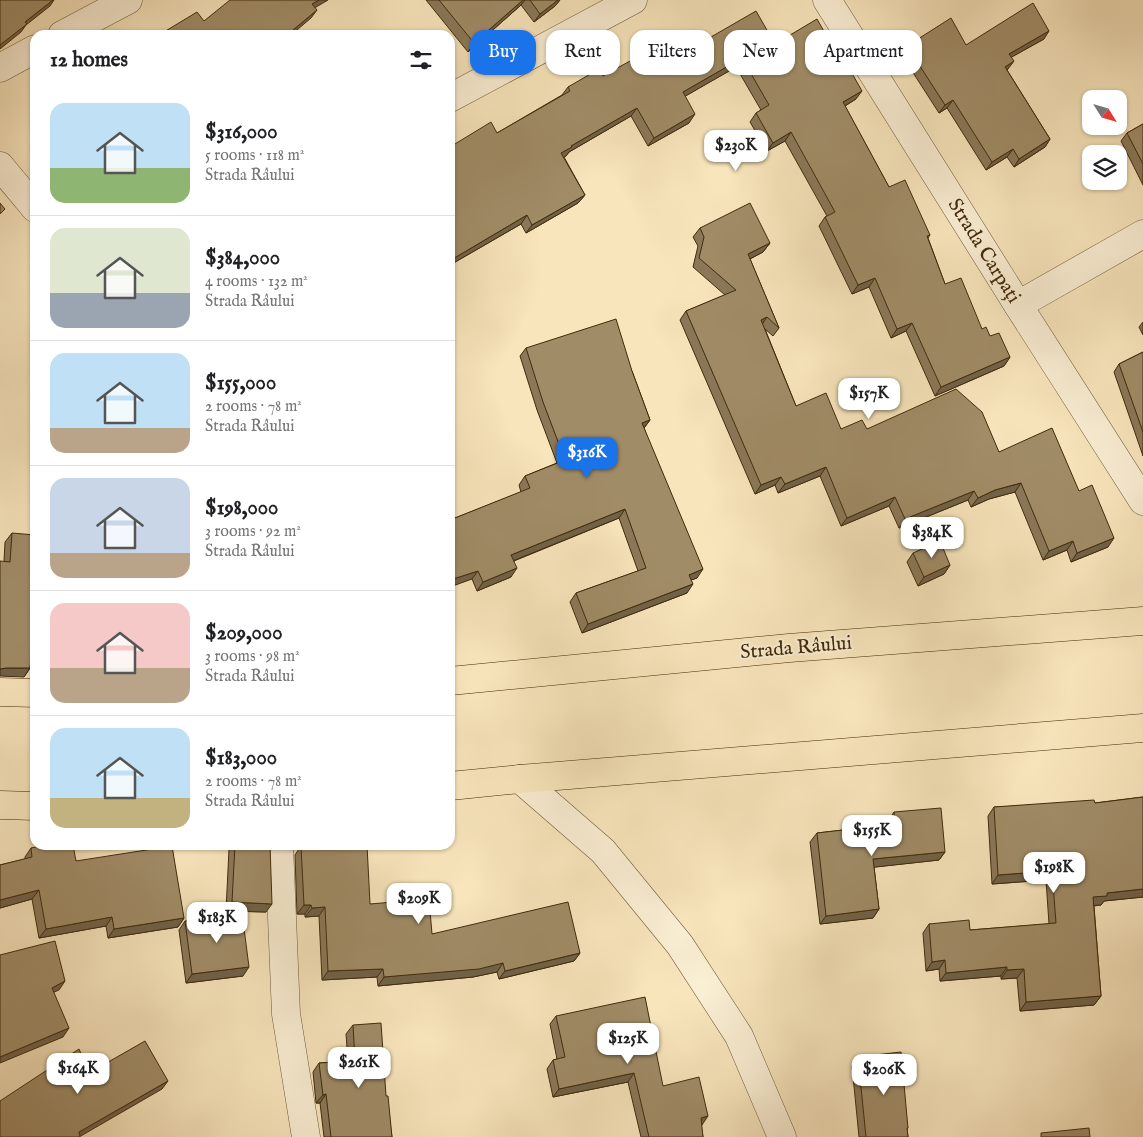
<!DOCTYPE html>
<html lang="en">
<head>
<meta charset="utf-8">
<style>
  body { margin:0; font-family:"IM FELL English",serif; background:#f6f6f6; color:#202124; height:100vh; display:flex; flex-direction:column; font-size:19px; white-space:nowrap }
  * { box-sizing:border-box; margin:0 }
  p { font-size:16px; color:#757577 }
  .icon { flex:none; width:28px; height:28px; fill:none; stroke:currentColor; stroke-width:2; stroke-linecap:round; stroke-linejoin:round }
  .map { position:relative; flex:1; overflow:hidden }
  .side { position:absolute; left:30px; top:30px; width:425px; height:820px; display:flex; flex-direction:column; background:#fff; border-radius:15px; box-shadow:0 1px 4px #0004 }
  .side>* { flex:none }
  .top-card { position:absolute; left:470px; top:30px; width:475px; height:45px; display:flex; gap:10px }
  .needle { width:32px; rotate:127deg }
  .fabs { position:absolute; left:1082px; top:90px; display:grid; gap:10px }
  .fabs a { display:grid; place-items:center; width:45px; height:45px; border-radius:10px; background:#fff; box-shadow:0 1px 4px #0004; font-size:25px }
  .price { position:absolute; translate:-50% -42px; padding:0 11px; border-radius:10px; background:#fff; color:#222; font-size:16px; line-height:32px; filter:drop-shadow(0 1px 2px #0008) }
  .price::after { content:''; position:absolute; left:50%; top:30px; width:15px; height:11px; margin-left:-8px; background:inherit; clip-path:polygon(0 0,100% 0,50% 100%) }
  .price.current { background:#1a73e8; color:#fff }
  ul { padding:0; list-style:none }
  li { display:flex; align-items:center; gap:15px; height:125px; padding:0 20px }
  li+li { border-top:1px solid #e0e0e0 }
  li span { display:grid; place-items:center; flex:none; width:140px; height:100px; border-radius:15px; color:#555 }
  li>.icon { margin-inline-start:auto }
  span .icon { width:60px; height:60px; fill:#fffc; stroke-width:1 }
  li b { font-size:21px }
  h2 { display:flex; justify-content:space-between; align-items:center; height:60px; padding:0 20px; font-size:21px }
  .tag { padding:0 18px; border-radius:15px; background:#fff; box-shadow:0 1px 4px #0004; font-size:18px; line-height:45px }
  .tag.current { background:#1a73e8; color:#fff }
  .map>svg:first-child { display:block }
  .lines { fill:none; stroke-linecap:round; stroke-linejoin:round }
  .minor-casing { stroke:#6f5a37; stroke-width:29 }
  .tertiary-casing { stroke:#6f5a37; stroke-width:29 }
  .primary-casing { stroke:#412b0b; stroke-width:29 }
  .minor { stroke:#faeed3; stroke-width:28 }
  .tertiary { stroke:#faeed3; stroke-width:28 }
  .primary { stroke:#f8e5bc; stroke-width:28 }
  .wall { fill:#8a7859; stroke:#412b0b }
  .shaded-wall { fill:#706248; stroke:#412b0b }
  .building { fill:#a08c67; stroke:#412b0b }
  .labels { text-anchor:middle; dominant-baseline:central; stroke-width:4; stroke-linejoin:round; paint-order:stroke }
  .street-label { font-size:20px; fill:#412b0b; stroke:#faeed3 }
</style>
</head>
<body>
<div class="map">
<svg width="1143" height="1137" viewBox="0 0 1143 1137">
  <rect width="100%" height="100%" fill="#f8e5bc"/>
  <filter id="stains"><feTurbulence type="fractalNoise" baseFrequency=".004" numOctaves="4"/><feColorMatrix values="0 0 0 0 .2 0 0 0 0 .09 0 0 0 0 .02 0 0 0 .5 -.17"/></filter>
  <radialGradient id="worn" r=".72"><stop offset=".6" stop-color="#630" stop-opacity="0"/><stop offset="1" stop-color="#630" stop-opacity=".3"/></radialGradient>
  <g class="lines">
    <defs>
      <g id="minor">
        <polyline points="827,0 1018,305 1143,501"/>
        <polyline points="62,35 128,0"/>
        <polyline points="0,68 35,49"/>
        <polyline points="450,98 633,0"/>
        <polyline points="0,166 35,208"/>
        <polyline points="1018,305 1143,234"/>
        <polyline points="279,845 286,1014 306,1137"/>
      </g>
      <polyline id="tertiary" points="520,779 603,851 680,945 739,1036 782,1137"/>
      <g id="primary">
        <polyline points="450,681 789,648 1143,621"/>
        <polyline points="0,692 35,693"/>
        <polyline points="450,786 520,779 1143,728"/>
        <polyline points="0,805 35,806"/>
      </g>
    </defs>
    <use href="#minor" class="minor-casing"/>
    <use href="#tertiary" class="tertiary-casing"/>
    <use href="#primary" class="primary-casing"/>
    <use href="#minor" class="minor"/>
    <use href="#tertiary" class="tertiary"/>
    <use href="#primary" class="primary"/>
  </g>
  <g class="wall">
    <polygon points="426,0 560,0 555,6 534,22 521,5 468,52"/>
    <polygon points="1044,39 1011,57 1008,69 1007,70 1050,139 1045,147 1014,167 1007,157 986,170 947,108 939,113 901,54 907,46 966,45"/>
    <polygon points="775,44 856,99 845,106 889,187 930,235 928,238 945,284 982,329 1010,357 1004,366 935,396 906,331 891,338 869,287 852,294 819,226 825,217 827,216 785,141 767,151 750,122 756,113 761,110 736,67 685,96 689,123 648,146 631,116 569,152 566,156 564,157 585,195 578,203 526,233 521,224 450,265 450,147 497,133 562,95 568,87 603,76 666,63"/>
    <polygon points="1143,124 1143,185 1121,141 1127,133"/>
    <polygon points="700,228 770,243 763,252 750,259 779,328 773,336 765,329 796,406 841,429 867,429 999,452 1079,491 1108,547 1071,562 1067,550 1043,560 1015,492 989,499 971,507 968,500 899,528 889,506 841,526 820,476 778,493 775,485 755,494 680,320 686,311 725,295 693,267 698,246 693,237"/>
    <polygon points="1143,322 1143,335 1139,327"/>
    <polygon points="526,348 632,371 650,420 644,428 697,578 691,580 687,593 582,633 570,602 576,593 638,571 619,518 514,561 511,577 477,591 472,579 455,518 521,492 519,485 525,476 557,463 537,410 520,356"/>
    <polygon points="1143,352 1143,456 1114,372 1119,364"/>
    <polygon points="12,533 32,640 30,668 24,677 4,561 5,542"/>
    <polygon points="913,553 950,565 944,574 918,586 907,562"/>
    <polygon points="1143,797 1143,897 1104,901 1101,905 1094,906 1101,996 1094,1005 1020,1011 1017,978 1001,979 1001,976 940,981 939,969 926,971 923,933 929,924 970,930 1049,924 1046,880 992,884 988,816 994,807 1095,803"/>
    <polygon points="894,812 945,852 939,860 874,867 879,909 873,918 820,924 810,842 817,833 888,825 888,821"/>
    <polygon points="232,845 270,845 266,912 226,911 229,849"/>
    <polygon points="301,846 370,904 432,934 580,953 574,961 499,979 497,972 473,977 378,986 377,977 322,980 319,916 305,917 305,914 297,914 295,855"/>
    <polygon points="31,848 76,861 184,918 178,927 108,938 106,926 39,938 32,899 0,908 0,865 25,859 25,857"/>
    <polygon points="185,921 243,976 186,983 179,930"/>
    <polygon points="556,1016 663,1086 702,1125 701,1125 703,1137 641,1137 628,1082 553,1097 547,1069 553,1060 557,1059 550,1024"/>
    <polygon points="353,1025 386,1096 392,1137 324,1137 320,1103 316,1103 313,1072 319,1063 348,1061 346,1034"/>
    <polygon points="858,1057 908,1128 907,1129 908,1137 859,1137 852,1066"/>
  </g>
  <g class="shaded-wall">
    <polygon points="53,0 54,0 50,6 26,25 21,32 0,49 0,45 25,22"/>
    <polygon points="319,0 328,0 306,13 312,4"/>
    <polygon points="523,0 525,0 521,5 468,52 474,43"/>
    <polygon points="558,0 560,0 555,6 534,22 540,14"/>
    <polygon points="317,10 311,18 291,35 287,35"/>
    <polygon points="1049,31 1044,39 1003,62 1009,54"/>
    <polygon points="742,58 736,67 677,101 683,92"/>
    <polygon points="1014,61 1008,69 999,75 1005,67"/>
    <polygon points="862,91 856,99 837,111 843,102"/>
    <polygon points="953,100 947,108 939,113 945,105"/>
    <polygon points="637,108 631,116 569,152 566,156 555,162 561,153 571,146"/>
    <polygon points="695,114 689,123 648,146 654,138"/>
    <polygon points="791,132 785,141 767,151 773,143"/>
    <polygon points="1050,139 1045,147 1014,167 1019,159"/>
    <polygon points="1013,149 1007,157 986,170 992,162"/>
    <polygon points="585,195 578,203 526,233 532,225"/>
    <polygon points="527,215 521,224 450,265 450,261 451,260"/>
    <polygon points="770,243 763,252 742,263 748,254"/>
    <polygon points="875,278 869,287 852,294 858,285"/>
    <polygon points="767,317 761,326 761,320"/>
    <polygon points="912,323 906,331 891,338 897,329"/>
    <polygon points="1010,357 1004,366 935,396 941,387"/>
    <polygon points="650,420 644,428 642,423"/>
    <polygon points="826,467 820,476 778,493 785,484"/>
    <polygon points="781,477 775,485 755,494 761,485"/>
    <polygon points="1021,483 1015,492 989,499 971,507 978,498 995,490"/>
    <polygon points="974,491 968,500 899,528 905,519"/>
    <polygon points="895,497 889,506 841,526 847,518"/>
    <polygon points="625,509 619,518 505,564 511,555"/>
    <polygon points="1114,538 1108,547 1071,562 1077,553"/>
    <polygon points="1073,541 1067,550 1043,560 1049,551"/>
    <polygon points="950,565 944,574 918,586 924,577"/>
    <polygon points="517,568 511,577 477,591 483,582"/>
    <polygon points="703,569 697,578 683,583 689,575"/>
    <polygon points="478,571 472,579 450,587 450,580"/>
    <polygon points="693,584 687,593 582,633 588,624"/>
    <polygon points="33,631 35,631 35,640 26,640"/>
    <polygon points="6,668 30,668 24,677 0,676 0,669"/>
    <polygon points="945,852 939,860 867,868 873,859"/>
    <polygon points="1052,871 1046,880 992,884 998,875"/>
    <polygon points="1143,889 1143,897 1104,901 1101,905 1087,906 1093,897 1107,893"/>
    <polygon points="39,890 32,899 0,908 0,900"/>
    <polygon points="232,902 272,904 266,912 226,911"/>
    <polygon points="304,905 311,905 305,914 297,914"/>
    <polygon points="325,907 319,916 305,917 312,908"/>
    <polygon points="879,909 873,918 820,924 826,916"/>
    <polygon points="112,917 106,926 39,938 46,929"/>
    <polygon points="184,918 178,927 108,938 114,929"/>
    <polygon points="580,953 574,961 499,979 505,971"/>
    <polygon points="945,960 939,969 926,971 932,962"/>
    <polygon points="503,963 497,972 473,977 378,986 384,977"/>
    <polygon points="249,967 243,976 186,983 192,974"/>
    <polygon points="1007,967 1001,976 940,981 946,973"/>
    <polygon points="383,969 377,977 322,980 328,971"/>
    <polygon points="1024,969 1017,978 1001,979 1007,970"/>
    <polygon points="65,981 59,990 45,996 52,988"/>
    <polygon points="1101,996 1094,1005 1020,1011 1026,1002"/>
    <polygon points="69,1028 63,1037 0,1063 0,1057"/>
    <polygon points="634,1073 628,1082 553,1097 559,1089"/>
    <polygon points="168,1081 162,1089 79,1137 79,1132"/>
    <polygon points="326,1094 320,1103 316,1103 323,1095"/>
    <polygon points="708,1116 702,1125 694,1126 701,1118"/>
  </g>
  <g class="building">
    <polygon points="0,0 53,0 25,22 27,24 0,45"/>
    <polygon points="230,0 319,0 312,4 317,10 287,35 159,35 197,12 204,21"/>
    <polygon points="439,0 523,0 474,43"/>
    <polygon points="530,0 558,0 540,14"/>
    <polygon points="1033,3 1049,31 1009,54 1014,61 1005,67 1050,139 1019,159 1013,149 992,162 953,100 945,105 907,46 951,18 966,45"/>
    <polygon points="756,11 775,44 817,19 842,63 845,61 862,91 843,102 889,187 905,180 930,235 927,236 945,284 961,278 982,329 986,327 990,336 999,333 1010,357 941,387 912,323 897,329 875,278 858,285 825,217 835,212 791,132 773,143 756,113 769,105 742,58 683,92 695,114 654,138 637,108 571,146 572,147 561,153 585,195 532,225 527,215 451,260 450,258 450,147 491,122 497,133 570,91 568,87 599,69 603,76 657,46 666,63"/>
    <polygon points="1143,124 1143,164 1127,133"/>
    <polygon points="0,203 5,209 0,214"/>
    <polygon points="750,203 770,243 748,254 779,328 767,317 761,320 796,406 826,393 841,429 862,420 867,429 956,389 982,412 999,452 1052,428 1079,491 1092,485 1114,538 1077,553 1073,541 1049,551 1021,483 995,490 978,498 974,491 905,519 895,497 847,518 826,467 785,484 781,477 761,485 686,311 736,290 699,258 704,237 700,228"/>
    <polygon points="616,319 632,371 650,420 642,423 703,569 689,575 693,584 588,624 576,593 646,568 625,509 511,555 517,568 483,582 478,571 450,580 450,509 455,518 530,488 525,476 565,460 543,402 526,348"/>
    <polygon points="1143,352 1143,432 1119,364"/>
    <polygon points="12,533 35,535 35,631 33,631 30,668 6,668 0,669 0,561 10,562"/>
    <polygon points="940,541 950,565 924,577 913,553"/>
    <polygon points="1143,797 1143,889 1107,893 1107,896 1093,897 1101,996 1026,1002 1024,969 1007,970 1007,967 946,973 945,960 932,962 929,924 969,920 970,930 1056,923 1052,871 998,875 994,807 1094,800 1095,803"/>
    <polygon points="941,808 945,852 873,859 879,909 826,916 817,833 895,824 894,812"/>
    <polygon points="46,845 73,845 76,861 172,846 184,918 114,929 112,917 46,929 39,890 0,900 0,865 32,857 31,848"/>
    <polygon points="235,845 270,845 272,904 232,902"/>
    <polygon points="338,845 367,845 370,904 429,899 432,934 568,902 580,953 505,971 503,963 479,969 384,977 383,969 328,971 325,907 312,908 311,905 304,905 301,846"/>
    <polygon points="242,913 249,967 192,974 185,921"/>
    <polygon points="55,941 65,981 52,988 69,1028 0,1057 0,955"/>
    <polygon points="645,997 663,1086 699,1077 708,1116 701,1118 703,1137 649,1137 634,1073 559,1089 553,1060 565,1057 556,1016"/>
    <polygon points="381,1023 386,1096 388,1096 392,1137 331,1137 326,1094 323,1095 319,1063 355,1061 353,1025"/>
    <polygon points="145,1041 168,1081 79,1132 80,1137 0,1137 0,1101 79,1049 89,1073"/>
    <polygon points="901,1052 908,1128 907,1128 908,1137 866,1137 858,1057"/>
    <polygon points="1089,1128 1090,1137 1041,1137 1041,1133"/>
  </g>
  <g class="labels">
    <g class="street-label">
      <text transform="translate(984 251) rotate(58)">Strada Carpați</text>
      <text transform="translate(796 648) rotate(-5)">Strada Râului</text>
    </g>
  </g>
  <rect width="100%" height="100%" filter="url(#stains)"/>
  <rect width="100%" height="100%" fill="url(#worn)"/>
</svg>
<div class="fabs">
<a><svg class="needle" viewBox="-14 -14 28 28"><path d="M0-13l5 13h-10z" fill="#e53935"/><path d="M0 13l5-13h-10z" fill="#757577"/></svg></a>
<a><svg class="icon" aria-label="layers" viewBox="0 0 24 24"><path d="M12 4l9 5-9 5-9-5zM3 14l9 5 9-5"/></svg></a>
</div>
<b class="price" style="left:736px;top:172px">$230K</b>
<b class="price" style="left:869px;top:420px">$157K</b>
<b class="price current" style="left:587px;top:479px">$316K</b>
<b class="price" style="left:932px;top:559px">$384K</b>
<b class="price" style="left:872px;top:857px">$155K</b>
<b class="price" style="left:1054px;top:894px">$198K</b>
<b class="price" style="left:419px;top:925px">$209K</b>
<b class="price" style="left:217px;top:944px">$183K</b>
<b class="price" style="left:628px;top:1065px">$125K</b>
<b class="price" style="left:359px;top:1089px">$261K</b>
<b class="price" style="left:78px;top:1095px">$164K</b>
<b class="price" style="left:884px;top:1096px">$206K</b>
<div class="top-card">
<a class="tag current">Buy</a>
<a class="tag">Rent</a>
<a class="tag">Filters</a>
<a class="tag">New</a>
<a class="tag">Apartment</a>
</div>
<section class="side">
<h2>12 homes<svg class="icon" aria-label="filters" viewBox="0 0 24 24"><path d="M4 7h16M4 17h16"/><circle cx="9" cy="7" r="2"/><circle cx="15" cy="17" r="2"/></svg></h2>
<ul>
<li><span style="background:linear-gradient(#bfe0f5 65%,#8fb573 0)"><svg class="icon" aria-label="home" viewBox="0 0 24 24"><path d="M3 11l9-7 9 7M6 9v11h12V9"/></svg></span><div><b>$316,000</b><p>5 rooms · 118 m²</p><p>Strada Râului</p></div></li>
<li><span style="background:linear-gradient(#dfe7d0 65%,#9aa5b1 0)"><svg class="icon" aria-label="home" viewBox="0 0 24 24"><path d="M3 11l9-7 9 7M6 9v11h12V9"/></svg></span><div><b>$384,000</b><p>4 rooms · 132 m²</p><p>Strada Râului</p></div></li>
<li><span style="background:linear-gradient(#bfe0f5 75%,#b9a48a 0)"><svg class="icon" aria-label="home" viewBox="0 0 24 24"><path d="M3 11l9-7 9 7M6 9v11h12V9"/></svg></span><div><b>$155,000</b><p>2 rooms · 78 m²</p><p>Strada Râului</p></div></li>
<li><span style="background:linear-gradient(#c9d6e8 75%,#b9a48a 0)"><svg class="icon" aria-label="home" viewBox="0 0 24 24"><path d="M3 11l9-7 9 7M6 9v11h12V9"/></svg></span><div><b>$198,000</b><p>3 rooms · 92 m²</p><p>Strada Râului</p></div></li>
<li><span style="background:linear-gradient(#f6c9c9 65%,#b9a48a 0)"><svg class="icon" aria-label="home" viewBox="0 0 24 24"><path d="M3 11l9-7 9 7M6 9v11h12V9"/></svg></span><div><b>$209,000</b><p>3 rooms · 98 m²</p><p>Strada Râului</p></div></li>
<li><span style="background:linear-gradient(#bfe0f5 70%,#c2b280 0)"><svg class="icon" aria-label="home" viewBox="0 0 24 24"><path d="M3 11l9-7 9 7M6 9v11h12V9"/></svg></span><div><b>$183,000</b><p>2 rooms · 78 m²</p><p>Strada Râului</p></div></li>
</ul>
</section>
</div>
</body>
</html>
